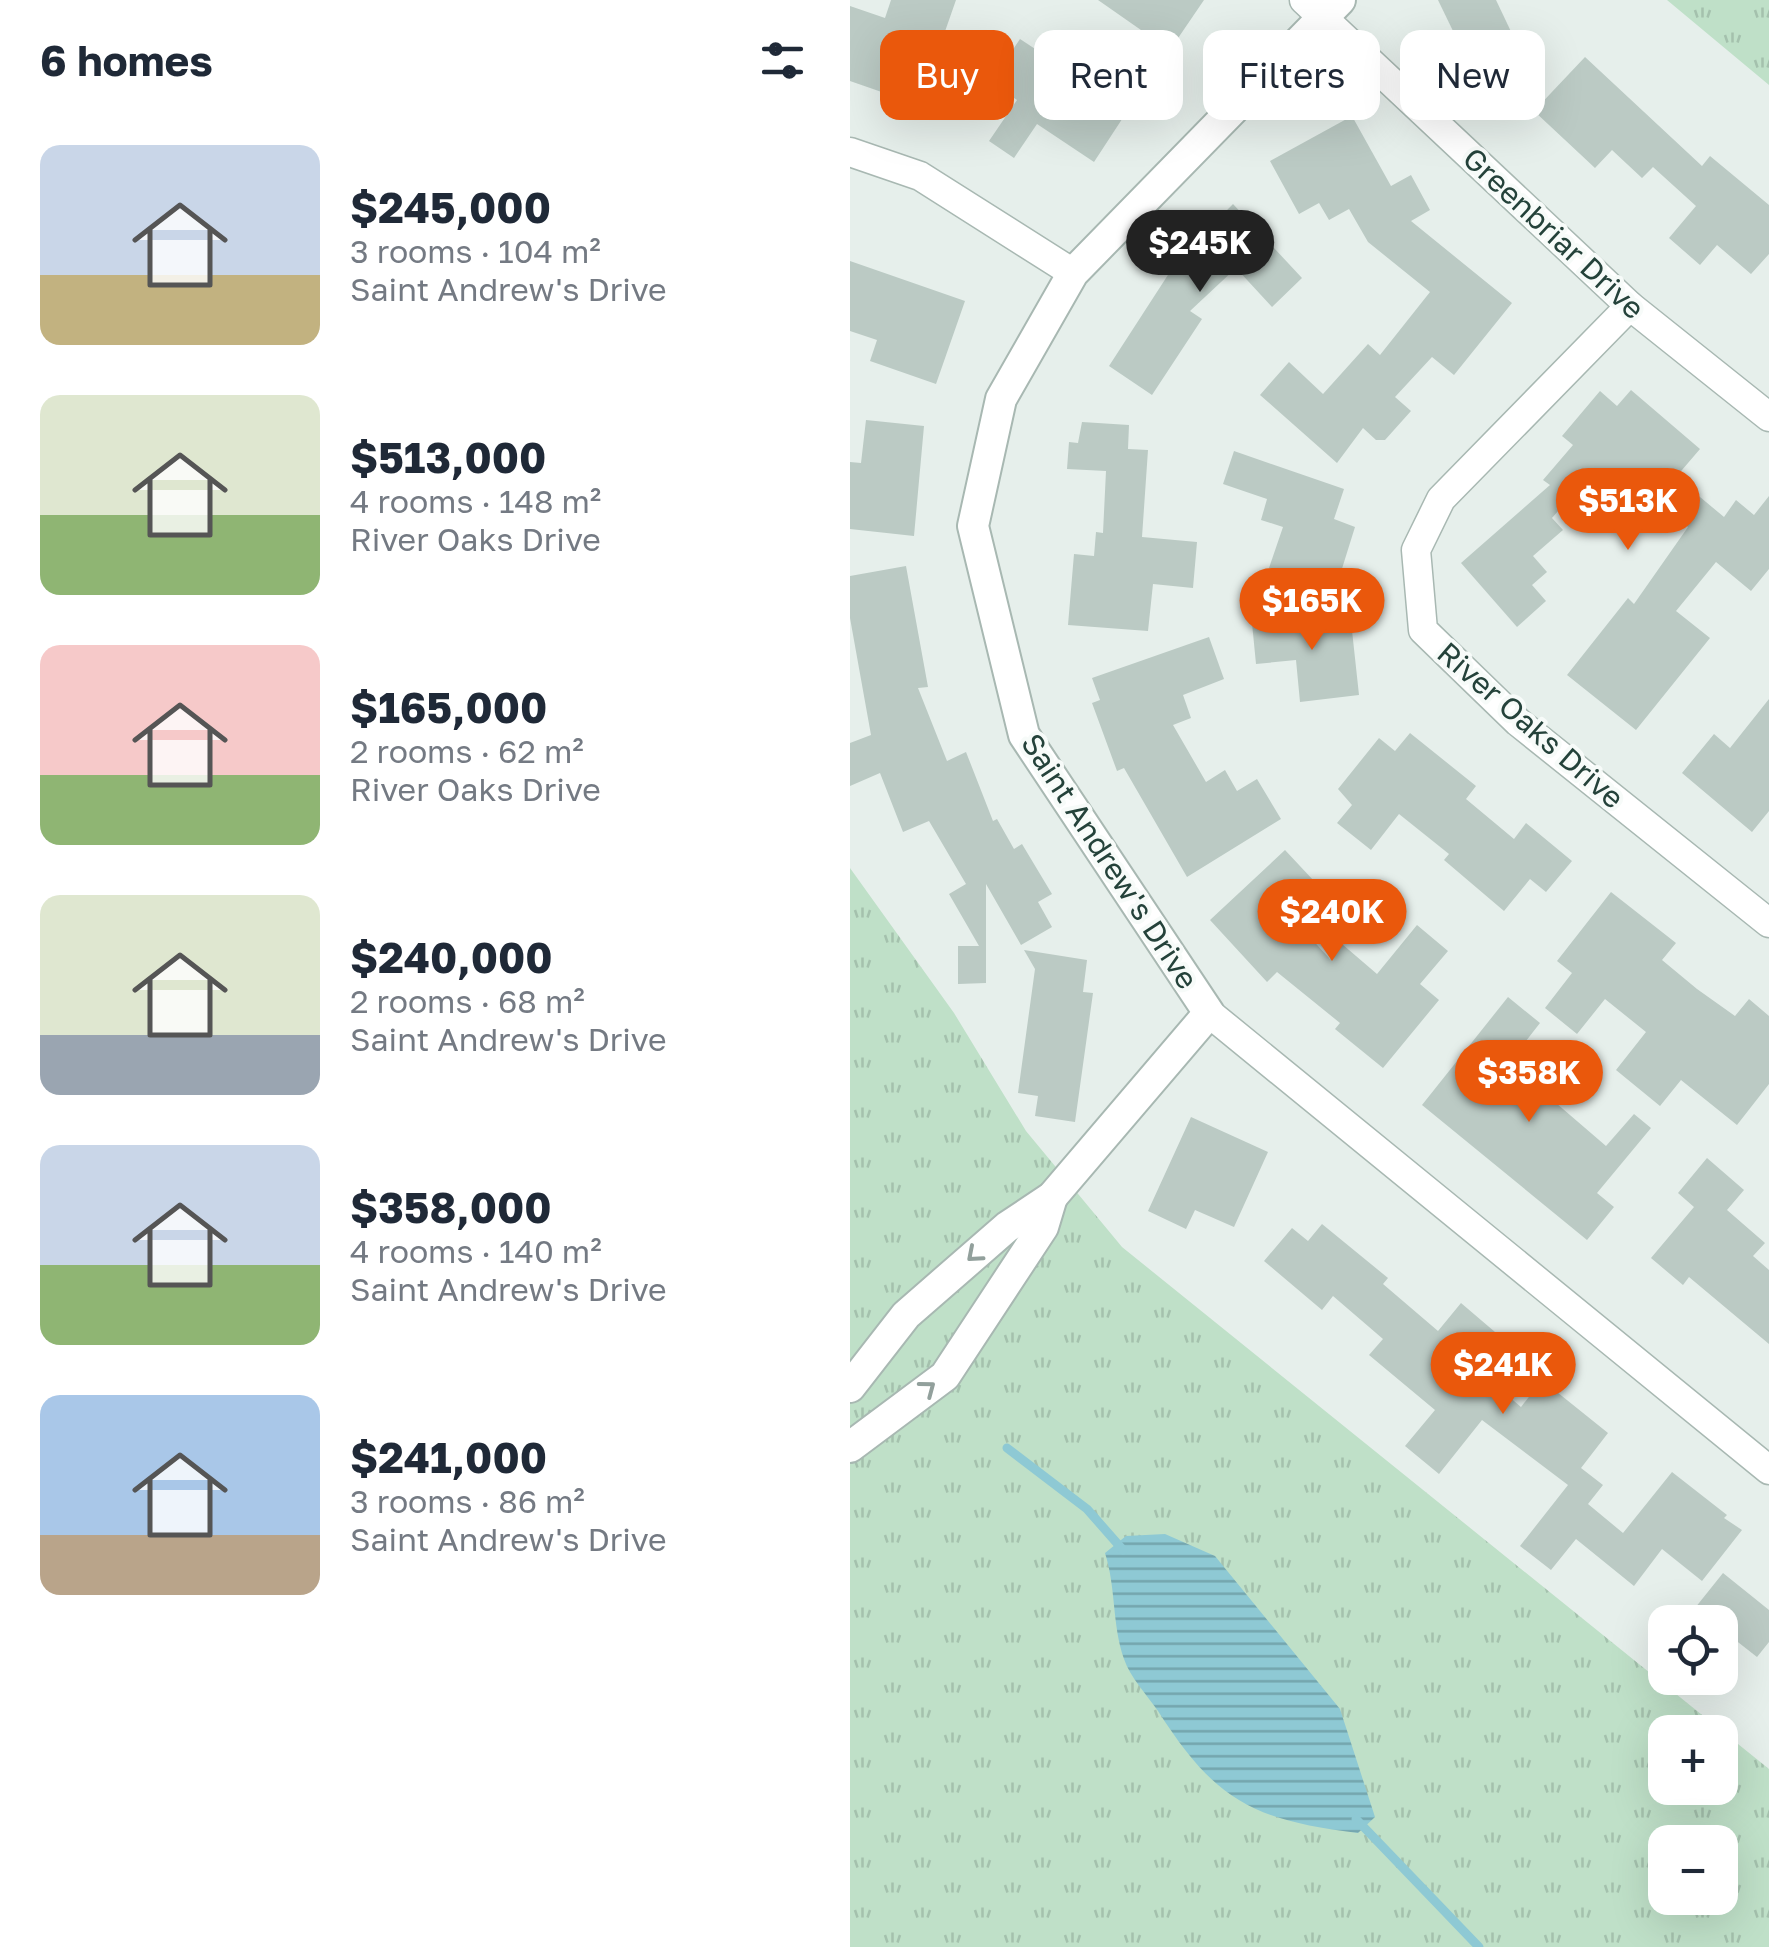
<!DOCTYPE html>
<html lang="en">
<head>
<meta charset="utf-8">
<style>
  body { margin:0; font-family:"Golos Text",sans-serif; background:#f2f2f3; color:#1f2937; height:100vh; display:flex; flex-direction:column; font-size:38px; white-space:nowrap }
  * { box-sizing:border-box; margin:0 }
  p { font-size:32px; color:#747a83 }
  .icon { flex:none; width:55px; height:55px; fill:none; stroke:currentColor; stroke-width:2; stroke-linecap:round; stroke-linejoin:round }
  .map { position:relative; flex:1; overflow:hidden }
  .panel { display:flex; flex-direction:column; background:#fff; width:850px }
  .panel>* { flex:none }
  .top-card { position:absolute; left:30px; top:30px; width:738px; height:90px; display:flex; gap:20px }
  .buttons { position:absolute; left:798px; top:1605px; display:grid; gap:20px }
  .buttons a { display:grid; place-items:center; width:90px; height:90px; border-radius:20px; background:#fff; box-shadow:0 10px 40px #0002; font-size:50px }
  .price { position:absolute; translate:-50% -85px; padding:0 22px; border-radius:35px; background:#ea580c; color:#fff; font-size:32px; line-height:65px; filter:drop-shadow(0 2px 5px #0008) }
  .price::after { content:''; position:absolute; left:50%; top:60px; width:30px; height:22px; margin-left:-15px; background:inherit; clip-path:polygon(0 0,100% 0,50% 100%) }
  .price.on { background:#222; color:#fff }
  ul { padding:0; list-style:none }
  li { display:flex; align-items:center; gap:30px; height:250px; padding:0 40px }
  li span { display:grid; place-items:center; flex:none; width:280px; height:200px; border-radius:20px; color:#555 }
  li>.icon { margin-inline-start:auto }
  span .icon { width:120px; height:120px; fill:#fffc; stroke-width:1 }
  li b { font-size:42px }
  h2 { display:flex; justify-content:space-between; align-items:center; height:120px; padding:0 40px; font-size:42px }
  .tag { padding:0 35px; border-radius:20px; background:#fff; box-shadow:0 10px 40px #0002; font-size:35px; line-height:90px }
  .tag.on { background:#ea580c; color:#fff }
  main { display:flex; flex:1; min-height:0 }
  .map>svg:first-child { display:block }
  .grass { fill:url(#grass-tufts); fill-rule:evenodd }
  .water { fill:url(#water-rules) }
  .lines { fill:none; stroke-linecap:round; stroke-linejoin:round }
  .stream { stroke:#8ec9d4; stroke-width:9 }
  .building { fill:#bbcac4 }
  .minor-casing { stroke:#a8b8b2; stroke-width:31 }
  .tertiary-casing { stroke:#a8b8b2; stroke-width:34 }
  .minor { stroke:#fff; stroke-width:28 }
  .tertiary { stroke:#fff; stroke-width:30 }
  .oneway { stroke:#92a09c }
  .labels { text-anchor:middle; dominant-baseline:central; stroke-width:8; stroke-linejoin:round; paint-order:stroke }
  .street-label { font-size:30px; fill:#24423a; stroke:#f7fbf9 }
</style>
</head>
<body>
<main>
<section class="panel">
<h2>6 homes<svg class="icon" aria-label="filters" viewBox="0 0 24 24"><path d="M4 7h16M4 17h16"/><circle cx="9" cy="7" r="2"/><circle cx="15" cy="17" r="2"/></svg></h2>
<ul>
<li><span style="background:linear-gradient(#c9d6e8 65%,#c2b280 0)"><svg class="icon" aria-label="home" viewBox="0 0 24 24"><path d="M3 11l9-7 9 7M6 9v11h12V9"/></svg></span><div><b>$245,000</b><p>3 rooms · 104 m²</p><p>Saint Andrew's Drive</p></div></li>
<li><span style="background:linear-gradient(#dfe7d0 60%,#8fb573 0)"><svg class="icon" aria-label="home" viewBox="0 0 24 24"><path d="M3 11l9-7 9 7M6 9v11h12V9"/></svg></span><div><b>$513,000</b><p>4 rooms · 148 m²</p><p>River Oaks Drive</p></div></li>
<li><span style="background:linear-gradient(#f6c9c9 65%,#8fb573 0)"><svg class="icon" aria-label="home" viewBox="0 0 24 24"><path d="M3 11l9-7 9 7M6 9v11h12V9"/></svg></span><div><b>$165,000</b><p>2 rooms · 62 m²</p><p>River Oaks Drive</p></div></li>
<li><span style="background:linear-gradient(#dfe7d0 70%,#9aa5b1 0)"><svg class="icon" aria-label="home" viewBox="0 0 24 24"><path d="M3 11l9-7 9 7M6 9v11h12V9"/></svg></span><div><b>$240,000</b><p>2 rooms · 68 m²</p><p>Saint Andrew's Drive</p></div></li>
<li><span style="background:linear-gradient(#c9d6e8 60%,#8fb573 0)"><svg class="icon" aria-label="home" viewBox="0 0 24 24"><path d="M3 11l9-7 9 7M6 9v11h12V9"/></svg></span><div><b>$358,000</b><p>4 rooms · 140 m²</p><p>Saint Andrew's Drive</p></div></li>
<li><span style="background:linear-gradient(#a9c7e8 70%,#b9a48a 0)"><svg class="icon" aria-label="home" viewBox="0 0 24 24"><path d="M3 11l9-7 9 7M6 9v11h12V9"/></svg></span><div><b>$241,000</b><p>3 rooms · 86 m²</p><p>Saint Andrew's Drive</p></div></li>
</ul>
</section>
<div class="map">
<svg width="919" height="1947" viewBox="0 0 919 1947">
  <defs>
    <pattern id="grass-tufts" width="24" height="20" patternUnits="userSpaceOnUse" patternTransform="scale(2.5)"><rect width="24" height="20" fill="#bfe0c8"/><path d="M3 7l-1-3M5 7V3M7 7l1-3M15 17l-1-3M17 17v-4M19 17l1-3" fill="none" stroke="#a4c1ad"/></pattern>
    <pattern id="water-rules" width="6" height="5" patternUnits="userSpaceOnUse" patternTransform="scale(2.5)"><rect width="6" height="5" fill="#8ec9d4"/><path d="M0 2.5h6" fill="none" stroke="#74a5ad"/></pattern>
  </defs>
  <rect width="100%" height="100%" fill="#e6efeb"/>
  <g class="grass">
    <polygon points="817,0 919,0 919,85"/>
    <path d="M0,868L104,1013L176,1131L272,1247L919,1769V1947H0ZM815,1732H870V1788H815ZM815,1842H870V1898H815Z"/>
  </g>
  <path class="water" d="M315,1534L365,1556L490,1709L525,1817L508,1833C402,1820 365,1800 308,1711C297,1695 280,1677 274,1659C262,1625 266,1587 255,1553L276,1536Z"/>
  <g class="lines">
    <g class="stream">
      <polyline points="157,1448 237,1509 273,1550"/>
      <polyline points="506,1819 629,1947"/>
    </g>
  </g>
  <g class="building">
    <polygon points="41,0 106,0 85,60 104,67 89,112 0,81 0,6 35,18"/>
    <polygon points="248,0 354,0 309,66 290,53 301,37"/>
    <polygon points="588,0 646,0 665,40 618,62"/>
    <polygon points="170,39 278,110 244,162 187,124 164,158 139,141 167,100 141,82"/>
    <polygon points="735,57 852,166 860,156 919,205 919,254 901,274 867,245 850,265 819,238 846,206 803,167 792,178 762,150 745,168 684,111"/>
    <polygon points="502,116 541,186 561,175 580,210 561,221 662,303 604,375 582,357 545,397 561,411 535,440 526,440 513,428 487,463 410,395 439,362 473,394 518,344 530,355 580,292 518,242 499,209 479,220 469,203 449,214 420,161"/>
    <polygon points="383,204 452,278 422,307 386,268 340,311 352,319 302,395 259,366 327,261"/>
    <polygon points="0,261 115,301 86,384 20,361 27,340 0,331"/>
    <polygon points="781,390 850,449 826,477 874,517 886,500 904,515 919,496 919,569 901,591 866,562 826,611 860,638 786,730 717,675 778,598 784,604 838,527 777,475 729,487 702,518 713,530 683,556 697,572 682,585 696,601 667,627 611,563 700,485 693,480 723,445 712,436 750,391 767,406"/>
    <polygon points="16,420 74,426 64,536 0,529 0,462 11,463"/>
    <polygon points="232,422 279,425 278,449 298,450 292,537 347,542 343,588 303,584 298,631 218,625 224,554 244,556 246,532 253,533 256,471 217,469 219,442 228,443"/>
    <polygon points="384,451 494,489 484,519 505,527 485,591 419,568 433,527 411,520 417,499 373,484"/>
    <polygon points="56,566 78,687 68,688 97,761 116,752 143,821 147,819 164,849 172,844 202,894 188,902 202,927 171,945 136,884 136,983 108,984 108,946 129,946 99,894 116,884 79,821 53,832 30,773 0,786 0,743 21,735 0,618 0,576"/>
    <polygon points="500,612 509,695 450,702 446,660 406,664 402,623"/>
    <polygon points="359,637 374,679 333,695 341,718 323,725 356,782 375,770 387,791 407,779 431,819 337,877 274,768 267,771 242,703 250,700 242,678"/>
    <polygon points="919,699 919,811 902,832 832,773 864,734 880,748"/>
    <polygon points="560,733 626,786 616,799 664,839 676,823 722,861 696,892 680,879 654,911 594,860 599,854 549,814 521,850 487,823 502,805 488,789 529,738 545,751"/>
    <polygon points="435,850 464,881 434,909 480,959 492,944 527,974 567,925 598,951 570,984 589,1000 533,1068 485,1029 490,1023 427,972 417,982 360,920"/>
    <polygon points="761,892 826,943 812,960 847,989 885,1016 899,999 919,1016 919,1084 887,1125 831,1080 810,1106 766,1070 796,1032 755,999 727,1034 695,1008 722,973 707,961"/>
    <polygon points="174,950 237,960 233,992 243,993 225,1122 185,1116 188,1096 168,1093 185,969"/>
    <polygon points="658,997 690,1023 662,1059 710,1098 706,1103 756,1146 784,1114 801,1128 747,1193 764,1207 737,1240 572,1105"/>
    <polygon points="341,1117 418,1152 384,1227 345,1210 336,1229 298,1211"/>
    <polygon points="857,1158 894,1190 877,1210 915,1243 903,1256 919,1270 919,1344 839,1277 833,1285 801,1258 844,1207 828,1193"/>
    <polygon points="472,1224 538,1278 533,1284 588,1331 611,1303 645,1332 632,1347 649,1362 637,1378 671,1407 692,1380 758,1433 731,1468 753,1485 738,1504 773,1533 822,1472 877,1515 874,1518 892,1530 852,1581 812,1549 784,1586 726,1539 701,1570 670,1546 718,1485 632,1420 589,1474 555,1446 585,1410 519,1355 533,1339 483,1296 472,1310 414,1261 442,1228 458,1241"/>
    <polygon points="873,1573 919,1610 919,1642 907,1657 870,1628 870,1622 845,1608"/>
  </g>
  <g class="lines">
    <defs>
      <g id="minor">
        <polyline points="454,0 780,306 919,417"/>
        <polyline points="0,152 70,176 223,273"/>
        <polyline points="780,306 591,499 566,550 573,630 668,722 919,923"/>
        <polyline points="359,1013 919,1470"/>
      </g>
      <g id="tertiary">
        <polyline points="0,1387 56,1315 157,1227 202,1197 359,1013 174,735 123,526 151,399 223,273 490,0"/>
        <polyline points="0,1447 95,1376 193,1227 202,1197"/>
      </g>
    </defs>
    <use href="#minor" class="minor-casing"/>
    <use href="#tertiary" class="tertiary-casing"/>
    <use href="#minor" class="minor"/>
    <use href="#tertiary" class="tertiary"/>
  </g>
  <defs><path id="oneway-chevron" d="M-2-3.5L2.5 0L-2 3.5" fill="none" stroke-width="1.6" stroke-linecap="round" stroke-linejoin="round" transform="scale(2.5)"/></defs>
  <g class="oneway">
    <use href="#oneway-chevron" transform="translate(124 1255) rotate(139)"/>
    <use href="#oneway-chevron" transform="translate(78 1388) rotate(-37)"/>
  </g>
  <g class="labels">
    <g class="street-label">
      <text transform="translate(704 233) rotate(43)">Greenbriar Drive</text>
      <text transform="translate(681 725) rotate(41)">River Oaks Drive</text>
      <text transform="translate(260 861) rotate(57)">Saint Andrew's Drive</text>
    </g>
  </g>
</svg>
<div class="buttons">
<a><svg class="icon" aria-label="locate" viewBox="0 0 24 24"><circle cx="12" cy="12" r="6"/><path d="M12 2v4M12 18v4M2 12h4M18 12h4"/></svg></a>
<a>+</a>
<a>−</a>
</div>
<b class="price on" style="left:350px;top:295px">$245K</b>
<b class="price" style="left:778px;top:553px">$513K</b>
<b class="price" style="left:462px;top:653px">$165K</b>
<b class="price" style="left:482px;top:964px">$240K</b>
<b class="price" style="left:679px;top:1125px">$358K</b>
<b class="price" style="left:653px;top:1417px">$241K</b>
<div class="top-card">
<a class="tag on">Buy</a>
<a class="tag">Rent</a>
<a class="tag">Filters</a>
<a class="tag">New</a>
</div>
</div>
</main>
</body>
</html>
